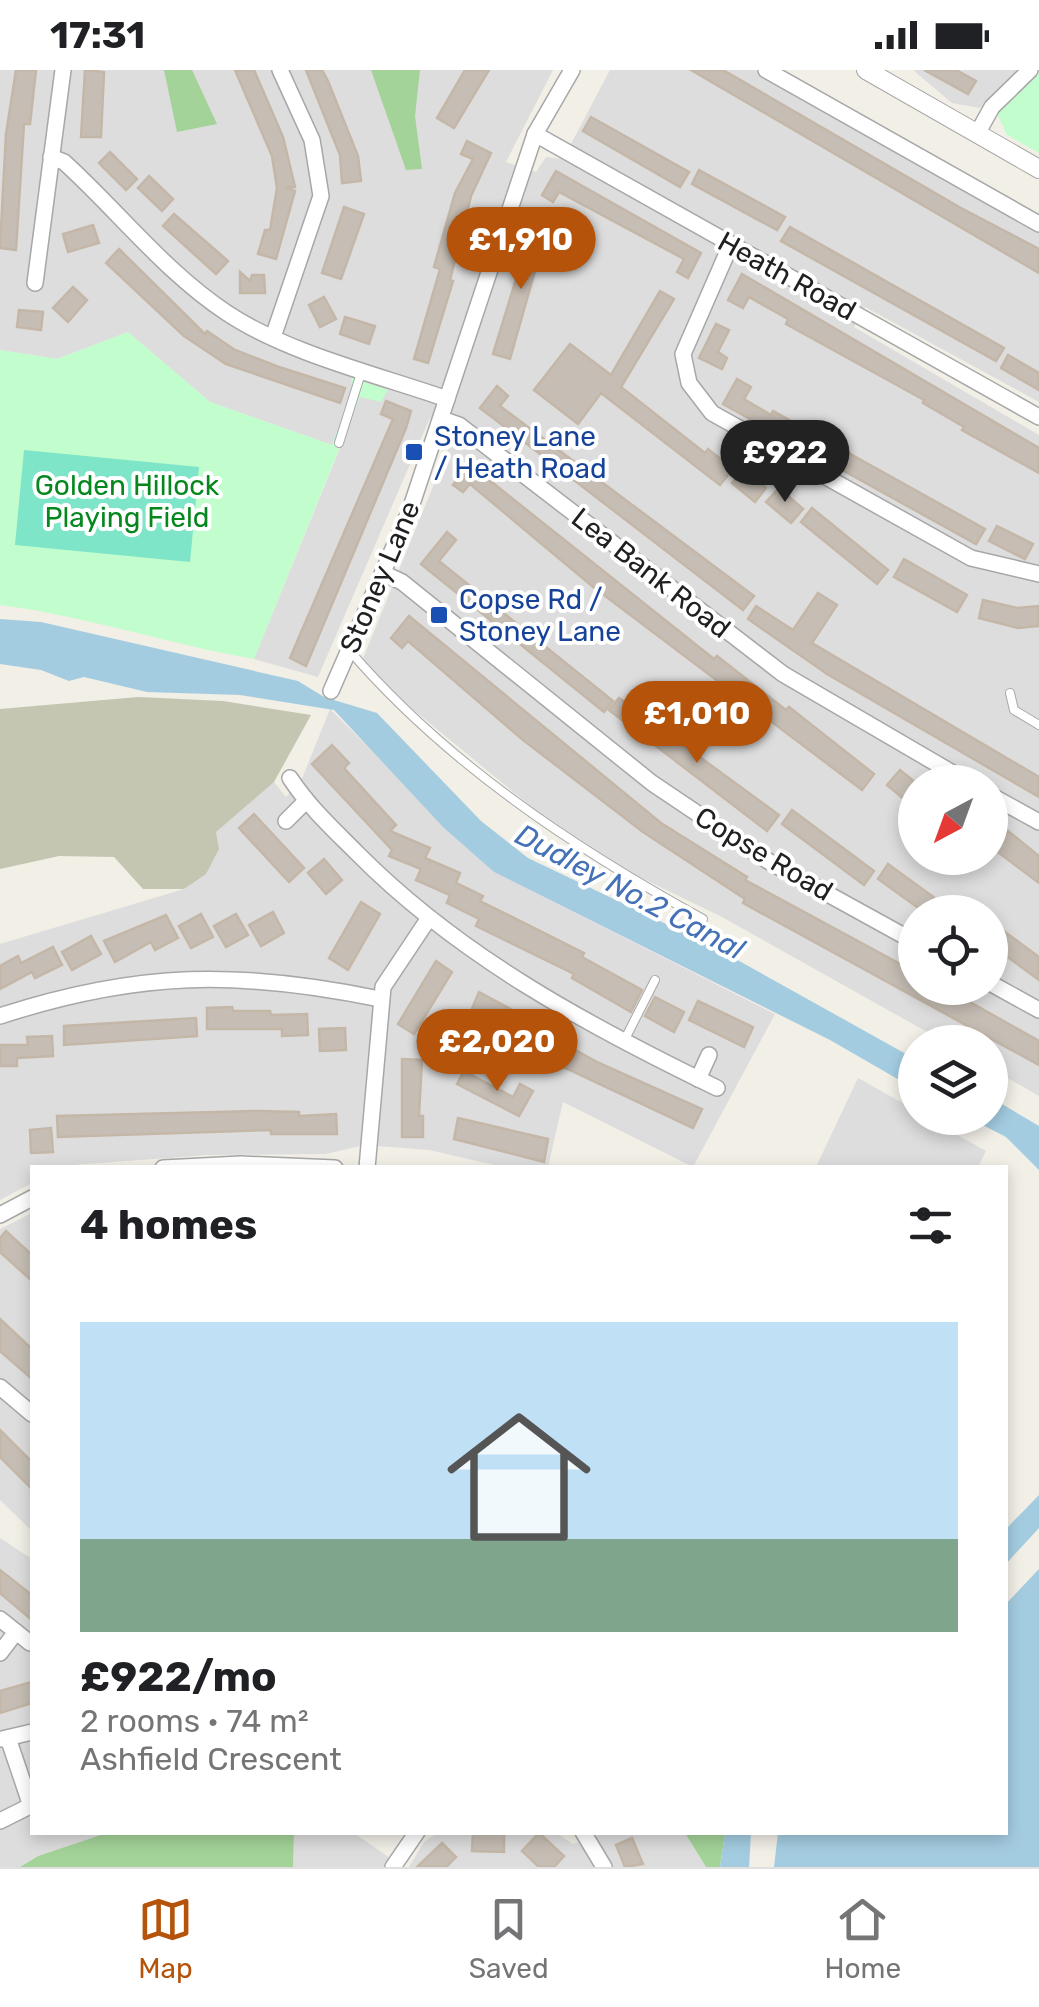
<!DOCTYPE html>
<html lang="en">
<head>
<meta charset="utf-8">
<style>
  body { margin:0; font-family:Rubik,sans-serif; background:#f6f6f6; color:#202124; height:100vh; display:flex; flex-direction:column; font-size:38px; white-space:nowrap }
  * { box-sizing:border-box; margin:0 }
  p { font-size:32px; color:#757577 }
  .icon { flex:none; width:55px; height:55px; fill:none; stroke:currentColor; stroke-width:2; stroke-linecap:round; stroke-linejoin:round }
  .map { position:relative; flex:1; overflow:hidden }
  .details { position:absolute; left:30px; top:1095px; width:978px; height:670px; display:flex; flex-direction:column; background:#fff; border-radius:0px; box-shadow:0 5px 15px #0003 }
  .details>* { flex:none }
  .needle { width:65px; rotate:221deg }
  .tools { position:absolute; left:898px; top:695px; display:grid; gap:20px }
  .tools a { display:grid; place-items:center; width:110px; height:110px; border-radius:50%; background:#fff; box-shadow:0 5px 15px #0003; font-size:50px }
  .price { position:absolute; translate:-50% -85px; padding:0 22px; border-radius:35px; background:#b45309; color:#fff; font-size:32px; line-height:65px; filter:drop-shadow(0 2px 5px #0008) }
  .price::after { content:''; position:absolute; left:50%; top:60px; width:30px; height:22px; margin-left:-15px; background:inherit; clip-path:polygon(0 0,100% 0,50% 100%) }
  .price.current { background:#222; color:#fff }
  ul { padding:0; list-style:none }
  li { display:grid; align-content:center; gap:20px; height:530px; padding:0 50px }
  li+li { border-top:2px solid #e0e0e0 }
  li span { display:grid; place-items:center; height:310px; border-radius:0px; color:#555 }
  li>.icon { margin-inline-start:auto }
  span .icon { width:180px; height:180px; fill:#fffc; stroke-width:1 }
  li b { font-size:42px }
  h2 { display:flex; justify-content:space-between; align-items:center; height:120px; padding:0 50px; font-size:42px }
  .status { display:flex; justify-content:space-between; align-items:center; height:70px; padding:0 50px; background:#fff; direction:ltr }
  .status svg { height:28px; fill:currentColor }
  .dock { display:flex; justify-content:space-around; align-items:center; height:140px; border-top:2px solid #e0e0e0; background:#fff; font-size:28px; color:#757577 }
  .dock a { display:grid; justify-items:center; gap:5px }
  .dock .current { color:#b45309 }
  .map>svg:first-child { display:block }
  .residential { fill:#dedddd; fill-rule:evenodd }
  .construction { fill:#c4c6b1 }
  .forest { fill:#a3d398 }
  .park { fill:#c1fdcd }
  .pitch { fill:#7fe5c9 }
  .water { fill:#a4cce1 }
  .building { fill:#c6beb5; stroke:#c4b7a7; stroke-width:2.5 }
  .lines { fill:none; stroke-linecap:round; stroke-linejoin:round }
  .service-casing { stroke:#a7a7a7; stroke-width:10 }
  .minor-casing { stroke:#a7a7a7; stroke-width:18 }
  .tertiary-casing { stroke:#a7a7a7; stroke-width:20 }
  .service { stroke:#fff; stroke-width:8 }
  .minor { stroke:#fff; stroke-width:15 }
  .tertiary { stroke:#fff; stroke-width:18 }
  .transit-dot { fill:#1a4fb4; stroke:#fff; stroke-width:4 }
  .labels { text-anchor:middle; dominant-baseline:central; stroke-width:8; stroke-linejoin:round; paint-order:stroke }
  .street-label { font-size:28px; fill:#202020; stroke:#fff }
  .transit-label { font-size:28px; fill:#164399; stroke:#fff; text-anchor:start }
  .park-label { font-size:28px; fill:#05871e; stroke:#fff }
  .water-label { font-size:30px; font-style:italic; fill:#4571b7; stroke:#fff }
</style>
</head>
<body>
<div class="status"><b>17:31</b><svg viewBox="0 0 49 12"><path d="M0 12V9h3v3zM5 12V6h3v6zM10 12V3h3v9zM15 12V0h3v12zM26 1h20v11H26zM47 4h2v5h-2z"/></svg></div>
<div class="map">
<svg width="1039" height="1797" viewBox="0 0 1039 1797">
  <rect width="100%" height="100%" fill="#f1efe6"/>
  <g class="residential">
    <path d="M0,0H553L506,92L536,102L546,87L563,89L610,0H755L1039,162V332L865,237L854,257L1039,365V1026L990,998V972H945L722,847L627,801L540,744L387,618L362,591L449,377L430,348L318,607L254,589L340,378L210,332L128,262L57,289L0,280ZM915,712H990V788H915ZM915,842H990V918H915Z"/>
    <polygon points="913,0 1020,0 980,38 952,33"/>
    <polygon points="330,639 494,802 775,944 693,1097 563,1032 548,1097 503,1097 429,1080 364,1075 326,1084 208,1085 32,1098 32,1113 0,1130 0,874 184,819 206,803 216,762 245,733 274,712 286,727 301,711"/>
    <polygon points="858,1008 915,1040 915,1048 927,1048 986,1081 978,1097 816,1097"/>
    <polygon points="32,1143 32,1461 0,1430 0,1159"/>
    <polygon points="0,1468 32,1489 32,1762 110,1763 38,1786 20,1797 0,1797"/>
    <polygon points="438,1762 556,1763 573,1774 606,1763 685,1763 706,1797 409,1797 424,1772"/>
    <polygon points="294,1763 354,1763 403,1797 293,1797"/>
  </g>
  <polygon class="construction" points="138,627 223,631 311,645 274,712 216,762 219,779 206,804 184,819 143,819 114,787 59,786 0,799 0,639"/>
  <g class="forest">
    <polygon points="164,0 192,0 217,54 177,62"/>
    <polygon points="371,0 420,0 415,46 422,99 406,100"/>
    <polygon points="110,1762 294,1763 293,1797 20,1797 38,1786"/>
    <polygon points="685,1763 725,1763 720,1797 706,1797"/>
  </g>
  <g class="park">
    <polygon points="1039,3 1039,83 1007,65 997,43"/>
    <path d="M128,262L210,332L332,375L352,320L351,307L388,320L381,332L360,327L254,589C168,574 86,546 0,535V280L57,289Z"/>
  </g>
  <polygon class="pitch" points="24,380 199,397 190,492 15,475"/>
  <g class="water">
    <polygon points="0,549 41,552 298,611 324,627 377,643 481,751 528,788 714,877 915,989 915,1019 830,970 494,802 443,757 334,640 240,625 147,622 84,607 69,611 41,600 0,594"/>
    <polygon points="990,1027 1039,1056 1039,1100 1006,1067 969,1048 990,1048"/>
    <polygon points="1039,1425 1039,1458 1005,1495 1005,1460"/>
    <polygon points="1039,1499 1039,1797 774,1797 778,1763 1005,1762 1005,1535"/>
    <polygon points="725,1763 751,1763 749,1797 720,1797"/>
  </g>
  <g class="building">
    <polygon points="16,0 36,0 30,54 24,54 16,180 0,178 6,64"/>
    <polygon points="85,0 104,2 101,67 81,67"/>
    <polygon points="235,0 254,0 283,67 295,117 286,117 295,121 276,189 258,184 265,160 270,160 277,118 272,86"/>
    <polygon points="306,0 322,0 328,11 358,86 361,111 342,113 340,85"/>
    <polygon points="465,0 489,0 454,58 437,48"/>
    <polygon points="691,0 723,0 961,138 1039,179 1039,203"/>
    <polygon points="924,0 956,0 976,11 968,24"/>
    <polygon points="591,47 689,102 680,117 583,61"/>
    <polygon points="467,71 491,83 471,126 450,210 453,211 428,293 414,289 440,199 434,197 455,123 473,89 461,84"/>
    <polygon points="110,82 137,109 126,120 99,93"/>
    <polygon points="699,100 785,147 777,160 692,114"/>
    <polygon points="556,101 701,183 688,208 677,202 684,189 559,122 553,132 542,125"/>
    <polygon points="149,106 173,129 162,141 138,118"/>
    <polygon points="344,137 364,144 341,209 322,203"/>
    <polygon points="174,144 228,191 216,204 163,156"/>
    <polygon points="534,151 548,155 510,289 493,284"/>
    <polygon points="93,155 99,173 68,182 63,164"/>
    <polygon points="790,157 1004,278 996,291 781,171"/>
    <polygon points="119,179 205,264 207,261 235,280 279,297 345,318 340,333 226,294 184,266 106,193"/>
    <polygon points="240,202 250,211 252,205 264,205 265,223 240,223"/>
    <polygon points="742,204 1039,378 1039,403 962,360 964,357 923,333 924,330 786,254 788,249 749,227 743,238 728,230"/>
    <polygon points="73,217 87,230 68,252 53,238"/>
    <polygon points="660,221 674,229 621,317 705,383 708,379 733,399 720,415 601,323 578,354 534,320 570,274 611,305"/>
    <polygon points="324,227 336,249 320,257 309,235"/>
    <polygon points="19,240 43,242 41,260 17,257"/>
    <polygon points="345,247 375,256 369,274 340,264"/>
    <polygon points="716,254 729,260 718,282 727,288 722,299 699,288"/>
    <polygon points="1008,285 1039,303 1039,320 1001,298"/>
    <polygon points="737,309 751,317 744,329 771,345 773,341 985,459 976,474 723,334"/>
    <polygon points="497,316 508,326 500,336 754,526 743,540 480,338"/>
    <polygon points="386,331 411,341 406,358 306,596 290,588 393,349 381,344"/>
    <polygon points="469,394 714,589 717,586 786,640 789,637 874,704 862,720 592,516 470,414 463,422 453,415"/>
    <polygon points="743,399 766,418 755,432 732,413"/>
    <polygon points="779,418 803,439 791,453 766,432"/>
    <polygon points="812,438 888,500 877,514 801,452"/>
    <polygon points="997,456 1033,474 1025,489 989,471"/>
    <polygon points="447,462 456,470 439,491 613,631 604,642 421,494"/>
    <polygon points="904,489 967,525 957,542 894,507"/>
    <polygon points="818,523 837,535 812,573 1039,707 1039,727 827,604 748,549 756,536 793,560"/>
    <polygon points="983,530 1017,538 1039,536 1039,556 1018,558 979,548"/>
    <polygon points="409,546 661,753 747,807 745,810 915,902 915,918 945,918 1039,971 1039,995 743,833 745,829 643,762 523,670 408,571 402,578 391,568"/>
    <polygon points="619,628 779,745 767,761 609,640"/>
    <polygon points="332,675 349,693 344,698 396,755 390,761 430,778 425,788 460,803 456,813 483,826 480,831 584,883 582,887 642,920 631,942 572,908 574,904 476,856 479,849 447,833 450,825 416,810 421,799 389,786 392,780 312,694"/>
    <polygon points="900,700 915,712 915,738 887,715"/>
    <polygon points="792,740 874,801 864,815 782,754"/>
    <polygon points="254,744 304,798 289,812 239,758"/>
    <polygon points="1008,761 1039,786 1039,813 994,779"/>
    <polygon points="324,789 342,810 326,824 308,803"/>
    <polygon points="888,794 954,842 924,842 878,809"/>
    <polygon points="361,832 380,844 348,900 329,888"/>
    <polygon points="273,842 284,863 261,876 249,855"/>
    <polygon points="201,844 213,867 191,878 179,856"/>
    <polygon points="236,844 248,865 226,877 214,856"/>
    <polygon points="166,845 178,868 155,880 151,872 115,892 104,871"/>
    <polygon points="990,851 1039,887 1039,910 990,874"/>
    <polygon points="91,866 101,884 72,900 62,882"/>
    <polygon points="53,877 62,895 35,908 32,902 0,919 0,896 18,886 21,893"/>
    <polygon points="436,891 452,902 414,964 398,954"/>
    <polygon points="479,922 570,971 568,976 599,993 702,1039 693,1058 506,970 509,962 505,956 471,941"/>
    <polygon points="655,927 684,942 674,962 645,946"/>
    <polygon points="698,931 753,957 744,977 689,950"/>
    <polygon points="232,937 233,941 270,941 271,945 307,944 308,965 282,966 282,959 207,959 207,938"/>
    <polygon points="196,948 197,966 64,975 64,956"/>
    <polygon points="345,958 346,980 320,981 319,959"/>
    <polygon points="52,966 53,986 17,988 17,996 0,996 0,975 28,975 27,967"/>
    <polygon points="402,989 422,990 419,1046 423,1046 423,1067 402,1067"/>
    <polygon points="464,1001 513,1027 520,1014 533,1021 519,1046 457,1014"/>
    <polygon points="259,1041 299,1042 299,1046 336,1044 337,1064 271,1064 271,1060 58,1067 57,1046"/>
    <polygon points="458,1048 548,1069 544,1092 454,1069"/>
    <polygon points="51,1058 53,1082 31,1083 30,1060"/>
    <polygon points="6,1161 32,1185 32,1211 0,1182 0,1168"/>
    <polygon points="0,1249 32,1279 32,1309 0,1281"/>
    <polygon points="0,1360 32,1392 32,1419 0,1387"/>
    <polygon points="0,1500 32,1525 32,1550 0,1523"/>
    <polygon points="32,1612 32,1633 0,1643 0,1621"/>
    <polygon points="473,1762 504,1762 504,1782 472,1781"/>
    <polygon points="539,1763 564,1786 554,1797 539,1797 522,1781"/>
    <polygon points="632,1768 643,1794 625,1797 616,1775"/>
    <polygon points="442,1773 456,1787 446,1797 417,1797"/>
  </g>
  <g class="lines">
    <defs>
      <g id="service">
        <polyline points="339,373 361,303"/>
        <path d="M349,580C446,693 574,778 703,849"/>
        <polyline points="1010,623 1014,640 1039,655"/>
        <polyline points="623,973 655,910"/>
      </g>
      <g id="minor">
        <polyline points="766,0 1039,154"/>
        <polyline points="535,64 1039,347"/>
        <polyline points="977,64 992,37 1030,0"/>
        <path d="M51,87L64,92C118,141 166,203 227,243C287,283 378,305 447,329"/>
        <polyline points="731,174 683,284 689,313 712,343 971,488 1039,504"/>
        <polyline points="35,213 63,0"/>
        <polyline points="273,267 321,126 312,70 280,0"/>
        <polyline points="442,349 459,355 783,604 968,712"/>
        <polyline points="383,503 402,512 652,713 768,791 915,872"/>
        <polyline points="331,621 410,440 535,64 572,0"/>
        <path d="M290,708C309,737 333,759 357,783C459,886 587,955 717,1018"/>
        <polyline points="990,725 1039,752"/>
        <polyline points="286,751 305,732"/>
        <polyline points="990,913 1039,940"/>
        <path d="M0,946C138,901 239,900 380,929"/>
        <polyline points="698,1009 709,985"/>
        <polyline points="163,1098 241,1094 335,1098"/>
        <polyline points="367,1098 383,917 429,848"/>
        <polyline points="0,1145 32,1128"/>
        <polyline points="0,1317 32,1344"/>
        <polyline points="0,1549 30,1573"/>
        <polyline points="0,1583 16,1562"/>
        <polyline points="8,1668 31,1736"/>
        <polyline points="2,1669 32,1662"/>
        <polyline points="0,1751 32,1735"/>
        <polyline points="583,1762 604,1797"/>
        <polyline points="393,1797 417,1762"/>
      </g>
      <polyline id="tertiary" points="866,0 1039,99"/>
    </defs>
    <use href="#service" class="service-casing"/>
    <use href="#minor" class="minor-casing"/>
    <use href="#tertiary" class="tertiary-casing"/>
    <use href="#service" class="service"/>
    <use href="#minor" class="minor"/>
    <use href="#tertiary" class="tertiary"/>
  </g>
  <g class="transit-dot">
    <rect x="404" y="372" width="20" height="20" rx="5"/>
    <rect x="429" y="535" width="20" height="20" rx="5"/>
  </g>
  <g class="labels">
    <g class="street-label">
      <text transform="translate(787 206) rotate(29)">Heath Road</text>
      <text transform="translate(651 503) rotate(38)">Lea Bank Road</text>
      <text transform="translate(380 507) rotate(-67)">Stoney Lane</text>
      <text transform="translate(764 784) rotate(31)">Copse Road</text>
    </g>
    <g class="transit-label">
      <text x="434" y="366">Stoney Lane<tspan x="434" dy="32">/ Heath Road</tspan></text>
      <text x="459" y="529">Copse Rd /<tspan x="459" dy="32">Stoney Lane</tspan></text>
    </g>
    <g class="park-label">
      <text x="127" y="415">Golden Hillock<tspan x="127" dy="32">Playing Field</tspan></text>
    </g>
    <g class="water-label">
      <text transform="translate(630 822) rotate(28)">Dudley No.2 Canal</text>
    </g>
  </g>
</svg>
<div class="tools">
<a><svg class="needle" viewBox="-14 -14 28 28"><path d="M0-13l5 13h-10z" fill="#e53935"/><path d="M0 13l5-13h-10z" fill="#757577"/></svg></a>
<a><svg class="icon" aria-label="locate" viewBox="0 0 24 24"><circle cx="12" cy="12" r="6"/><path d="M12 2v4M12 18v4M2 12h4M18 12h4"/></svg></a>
<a><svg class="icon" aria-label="layers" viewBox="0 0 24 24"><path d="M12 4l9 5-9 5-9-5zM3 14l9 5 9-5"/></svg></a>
</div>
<b class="price" style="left:521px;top:222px">£1,910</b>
<b class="price current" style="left:785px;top:435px">£922</b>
<b class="price" style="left:697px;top:696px">£1,010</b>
<b class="price" style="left:497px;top:1024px">£2,020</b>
<section class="details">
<h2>4 homes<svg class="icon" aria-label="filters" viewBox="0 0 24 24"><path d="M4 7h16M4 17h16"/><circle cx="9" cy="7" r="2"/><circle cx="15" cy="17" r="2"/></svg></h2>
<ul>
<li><span style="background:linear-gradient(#bfe0f5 70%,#7fa58c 0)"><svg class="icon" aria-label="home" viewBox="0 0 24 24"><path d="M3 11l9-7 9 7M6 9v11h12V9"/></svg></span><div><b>£922/mo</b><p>2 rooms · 74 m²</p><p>Ashfield Crescent</p></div></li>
</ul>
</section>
</div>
<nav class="dock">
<a class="current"><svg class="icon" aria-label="map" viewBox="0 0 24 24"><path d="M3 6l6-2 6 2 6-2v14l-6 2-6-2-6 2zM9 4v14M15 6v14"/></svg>Map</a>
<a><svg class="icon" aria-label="saved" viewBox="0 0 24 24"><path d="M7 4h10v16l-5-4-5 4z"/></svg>Saved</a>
<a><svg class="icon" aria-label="home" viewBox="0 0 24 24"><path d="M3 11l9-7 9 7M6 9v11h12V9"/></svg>Home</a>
</nav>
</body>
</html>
